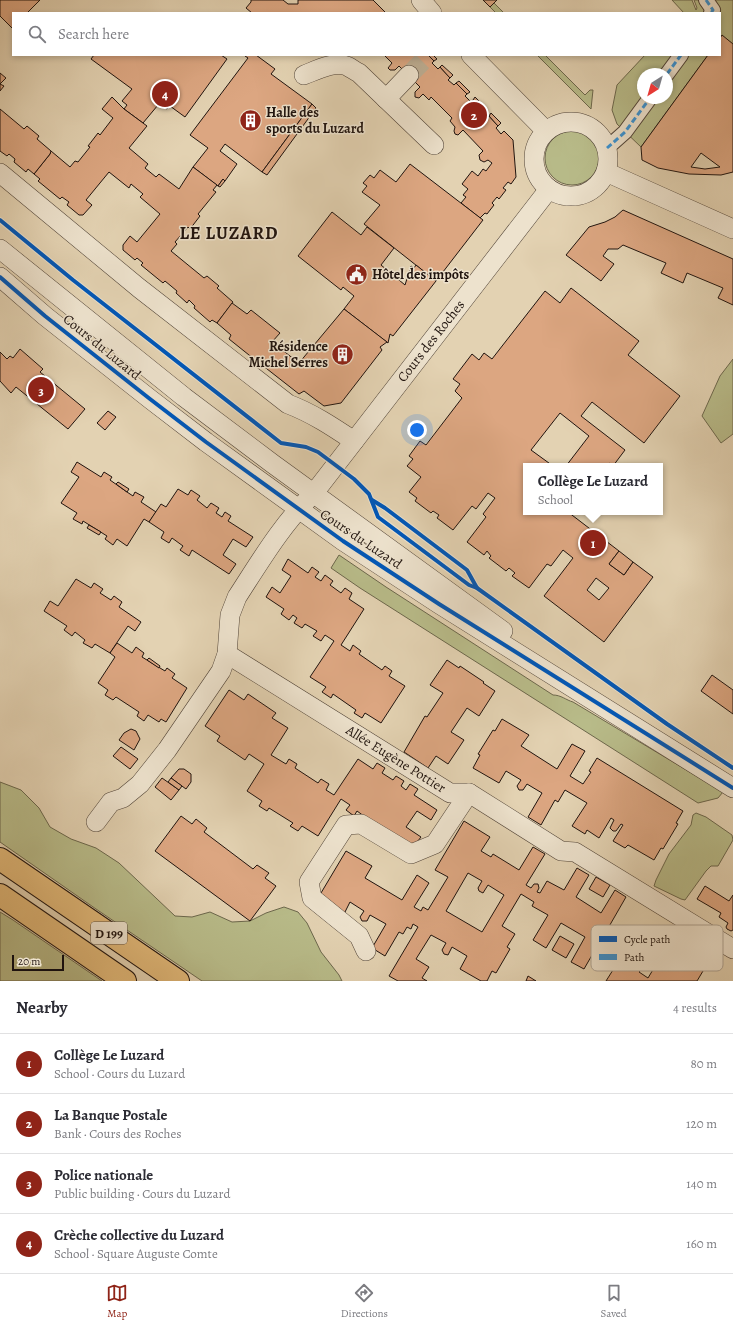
<!DOCTYPE html>
<html lang="en">
<head>
<meta charset="utf-8">
<style>
  :root { --surface:#fff; --page:#f2f2f3; --text:#2b2b33; --muted:#7c7c81; --line:#e1e1e2; --accent:#8f2418 }
  body { margin:0; font-family:Alegreya,serif; background:var(--page); color:var(--text) }
  .compass { position:absolute; left:637px; top:68px; width:36px; height:36px; border-radius:50%; background:var(--surface); box-shadow:0 2px 6px #0003; rotate:217deg }
  .scale { position:absolute; left:12px; bottom:10px; width:52px; box-sizing:border-box; padding-left:4px; border:2px solid #1f130e; border-top:0; font-size:11px; line-height:14px; white-space:nowrap; color:#1f130e; -webkit-text-stroke:3px #ede2cd; paint-order:stroke }
  .you { position:absolute; left:417px; top:430px; width:14px; height:14px; margin:-10px; border:3px solid #fff; border-radius:50%; background:#1a73e8; box-shadow:0 0 0 6px #1a73e833 }
  .badge { display:grid; place-items:center; width:26px; height:26px; border-radius:50%; background:var(--accent); color:#fff; font-size:13px; font-weight:700 }
  .pin { position:absolute; translate:-50% -50%; border:2px solid #fff; box-shadow:0 1px 4px #0006 }
  .popup { position:absolute; left:523px; top:463px; width:140px; height:52px; box-sizing:border-box; display:grid; place-content:center; border-radius:0px; background:var(--surface); filter:drop-shadow(0 1px 3px #0005); font-size:13px; white-space:nowrap; color:var(--muted) }
  .popup b { font-size:15px; color:var(--text) }
  .popup::after { content:''; position:absolute; left:50%; top:100%; margin-left:-8px; border:8px solid transparent; border-top-color:var(--surface) }
  .list { margin:0; padding:0; list-style:none }
  h2 { display:flex; justify-content:space-between; align-items:center; height:52px; margin:0; padding:0 16px; font-size:17px }
  h2 small { font-size:13px; font-weight:400; color:var(--muted) }
  .list li { display:grid; grid-template-columns:26px 1fr auto; gap:12px; align-items:center; box-sizing:border-box; height:60px; padding:0 16px; border-top:1px solid var(--line) }
  .list b { display:block; font-size:15px; white-space:nowrap }
  .list p { margin:0; font-size:13px; white-space:nowrap; color:var(--muted) }
  .list em { font-size:13px; font-style:normal; color:var(--muted) }
  .icon { flex:none; width:22px; height:22px; fill:none; stroke:currentColor; stroke-width:2; stroke-linecap:round; stroke-linejoin:round }
  .map { position:relative; flex:none; width:733px; height:981px; overflow:hidden }
  .search { position:absolute; background:var(--surface); box-shadow:0 2px 6px #0003; left:12px; right:12px; top:12px; height:44px; display:flex; align-items:center; gap:10px; box-sizing:border-box; padding:0 14px; border-radius:0px; color:var(--muted); font-size:15px }
  .sheet { height:292px; background:var(--surface) }
  nav { display:flex; justify-content:space-around; align-items:center; box-sizing:border-box; height:56px; border-top:1px solid var(--line); background:var(--surface); font-size:11px; color:var(--muted) }
  nav a { display:grid; justify-items:center; gap:2px }
  nav .on { color:var(--accent) }
  .map>svg:first-child { display:block }
</style>
</head>
<body>
<div class="map">
<svg width="733" height="981" viewBox="0 0 733 981">
  <rect width="100%" height="100%" fill="#e3d2b2"/>
  <filter id="stains"><feTurbulence type="fractalNoise" baseFrequency=".005" numOctaves="4"/><feColorMatrix values="0 0 0 0 .2 0 0 0 0 .09 0 0 0 0 .02 0 0 0 .5 -.17"/></filter>
  <radialGradient id="worn" r=".72"><stop offset=".6" stop-color="#630" stop-opacity="0"/><stop offset="1" stop-color="#630" stop-opacity=".3"/></radialGradient>
  <g fill="#b8bb89" stroke="#6c674c" fill-rule="evenodd">
    <polygon points="672,0 692,0 696,10 697,8 694,0 733,0 733,44 722,36 720,38 720,13 684,13"/>
    <polygon points="494,3 504,13 496,13 490,7"/>
    <polygon points="537,55 545,55 585,95 590,90 593,90 591,109"/>
    <path d="M645,55H708L641,147L617,124L612,110L617,85ZM643,74H667V98H643Z"/>
    <circle cx="572" cy="158" r="27"/>
    <polygon points="733,359 733,434 721,443 702,416 720,376"/>
    <path d="M339,555L386,587L553,695C561,695 566,700 573,702L723,792L718,798L698,803L360,588L331,568Z"/>
    <polygon points="0,782 21,790 39,808 50,827 71,839 96,848 119,863 175,916 192,917 210,912 232,922 250,921 266,913 284,907 298,912 307,923 321,952 339,975 342,981 202,981 96,909 0,842"/>
    <polygon points="696,813 706,817 732,835 733,840 718,866 711,866 706,871 685,900 681,899 654,886 656,880 669,854 691,825 693,815"/>
    <polygon points="0,912 13,920 102,981 0,981"/>
  </g>
  <g fill="#dca681" stroke="#1f130e" fill-rule="evenodd">
    <polygon points="0,0 40,0 27,13 13,13 13,27 12,28 0,16"/>
    <polygon points="251,0 283,0 288,4 298,4 298,0 373,0 386,13 252,13 246,8 251,2"/>
    <polygon points="483,0 497,0 490,7"/>
    <path d="M722,35L733,44V172L721,175L689,174L658,168L642,160L641,147L708,55H720V38ZM701,153L720,167L705,169L691,167Z"/>
    <polygon points="94,55 221,55 227,59 185,117 170,106 171,104 163,99 143,123 124,109 127,105 122,101 132,89 91,59"/>
    <polygon points="246,55 256,55 275,69 271,74 312,104 262,172 225,144 220,151 237,164 225,181 223,179 218,186 193,167 208,148 190,135 248,58 245,56"/>
    <polygon points="387,55 428,55 434,61 432,63 438,69 440,67 450,78 448,80 454,85 456,83 467,94 465,96 471,102 473,100 483,110 480,112 486,118 489,116 498,126 496,128 501,134 504,131 513,140 516,177 511,184 508,182 503,188 506,190 499,199 497,197 492,203 494,205 487,214 485,213 480,218 461,203 466,197 463,195 468,189 462,184 472,171 478,176 483,169 486,171 492,163 488,160 484,162 480,160 479,155 483,151 463,130 458,135 455,134 454,131 455,127 450,121 452,118 431,97 429,100 423,94 419,98 415,97 415,92 420,87 399,66 395,70 390,70 388,68 392,63 385,56"/>
    <polygon points="428,55 433,55 437,59 434,61"/>
    <polygon points="442,65 453,75 450,78 440,67"/>
    <polygon points="0,73 6,78 0,84 4,86 0,91"/>
    <polygon points="459,81 470,92 467,94 456,83"/>
    <polygon points="112,97 124,109 147,126 129,148 148,164 145,168 156,177 159,174 179,189 193,167 217,185 213,190 216,192 198,214 200,216 190,229 188,227 175,242 177,244 171,251 204,278 207,276 219,286 217,288 233,302 217,323 212,320 210,322 194,308 195,306 189,300 187,303 176,293 177,291 165,281 163,283 141,265 143,263 137,258 135,260 123,250 123,245 130,236 137,242 160,214 140,197 143,194 131,184 129,188 109,172 86,200 92,205 83,215 79,215 67,205 69,202 62,197 60,199 38,181 40,179 34,174 50,154 51,151 70,167 75,161 78,162 90,147 88,146 98,133 100,135 113,118 102,109"/>
    <polygon points="475,97 485,107 483,110 473,100"/>
    <polygon points="163,99 171,104 167,109 159,104"/>
    <polygon points="312,104 316,108 267,175 262,172"/>
    <polygon points="0,109 24,129 27,126 39,136 37,139 51,151 50,154 34,174 28,169 26,172 14,162 15,159 9,154 7,156 0,151"/>
    <polygon points="491,113 501,123 498,126 489,116"/>
    <polygon points="410,164 483,220 436,281 364,224 380,205 362,192 367,186 363,183 370,175 374,178 380,170 396,182"/>
    <polygon points="223,179 225,181 220,187 218,186"/>
    <polygon points="623,210 733,259 733,305 718,298 723,288 687,273 683,283 661,273 666,263 623,245 618,249 608,249 603,256 614,264 601,281 566,255 589,227 605,222 615,217"/>
    <polygon points="332,212 361,235 367,227 394,248 381,265 405,285 411,266 414,268 416,265 436,281 393,336 390,334 388,343 344,309 354,296 343,287 341,290 298,256"/>
    <path d="M571,288L639,341L628,355L680,396L644,443L592,402L581,416L625,450L613,466L609,463L607,466H566L589,436L560,413L531,450L553,466H526V512H568L619,551L609,564L624,575L633,562L653,577L604,642L544,596L573,558L563,550L551,566L547,564L529,588L512,576L515,573L509,568L506,571L489,558L491,556L487,551L484,555L467,542L486,517L483,514L495,498L488,493L476,509L472,506L453,530L437,518L439,515L433,511L431,513L415,501L417,498L409,492L421,477L407,466L413,459L409,456L420,441L426,445L462,398L455,391L460,384L453,379L472,354L479,360L484,353L492,359L545,291L560,303ZM596,578L609,588L599,600L587,590Z"/>
    <polygon points="232,303 247,314 251,310 280,333 272,342 299,363 344,309 387,342 380,347 382,350 341,403 324,406 304,391 299,394 262,365 262,361 254,359 229,339 231,335 217,323"/>
    <polygon points="20,349 43,369 40,372 85,409 68,429 16,387 11,393 0,381 0,352 7,359 10,356 13,358"/>
    <polygon points="108,411 116,417 105,430 97,423"/>
    <polygon points="77,462 101,477 104,472 112,477 110,480 127,492 133,496 135,492 144,497 141,502 156,512 149,522 144,519 127,546 117,539 113,545 105,539 107,536 83,521 82,524 73,519 77,513 61,503 79,477 71,472"/>
    <polygon points="118,482 129,489 127,492 116,484"/>
    <polygon points="178,489 188,495 191,490 200,496 197,500 207,508 211,503 219,508 216,513 222,517 225,512 231,516 228,521 253,537 246,547 233,539 223,555 236,564 229,574 192,550 189,556 180,550 183,546 172,538 169,543 161,538 164,532 149,522 161,504 166,507"/>
    <polygon points="89,525 101,532 99,535 87,528"/>
    <polygon points="619,551 633,562 624,575 609,564"/>
    <polygon points="288,559 308,573 312,567 319,572 315,577 321,581 325,575 333,581 330,585 341,593 345,588 352,593 349,599 364,609 341,645 350,651 353,645 361,651 359,654 382,670 385,666 392,671 389,676 405,686 381,723 365,713 362,718 354,713 356,710 333,694 331,698 322,692 326,687 310,677 334,641 325,635 321,641 313,636 317,631 305,624 302,628 294,623 297,618 293,615 289,620 281,614 284,609 266,597 272,587 280,593 291,576 282,570"/>
    <polygon points="76,579 91,588 94,583 103,589 100,593 111,600 114,596 122,602 119,607 141,622 135,631 128,626 110,653 95,644 92,648 83,643 85,640 75,632 72,636 64,630 67,626 44,611 50,601 58,606"/>
    <polygon points="117,643 132,653 136,647 144,653 142,657 165,671 167,668 175,674 172,678 187,688 166,722 161,719 159,722 148,715 144,721 137,716 139,712 116,697 113,700 105,695 108,690 98,683 115,657 110,653"/>
    <polygon points="149,658 160,666 159,668 147,660"/>
    <polygon points="447,660 459,668 460,666 484,682 483,683 495,691 479,716 467,708 451,732 464,740 448,764 436,756 428,768 404,752 425,716 427,717 443,693 430,685"/>
    <polygon points="712,675 733,690 733,714 701,691"/>
    <polygon points="229,690 244,700 248,694 276,713 272,718 288,728 271,755 286,764 289,759 297,764 295,768 318,783 321,779 329,784 326,790 334,795 358,759 373,769 377,763 385,768 382,773 393,780 396,776 404,781 401,786 406,790 410,784 418,789 414,795 437,810 431,820 417,811 406,827 421,837 414,846 377,823 373,828 368,819 357,811 354,816 346,810 350,805 341,799 318,836 302,826 298,831 290,826 293,823 269,808 267,811 259,806 262,801 247,791 264,764 249,754 245,760 217,741 220,736 205,726"/>
    <polygon points="502,719 529,735 521,746 557,769 572,744 585,751 570,776 583,784 591,772 589,771 597,758 683,811 676,823 678,824 663,849 661,848 654,860 628,845 625,848 613,841 623,825 621,824 616,831 613,831 610,828 614,820 611,818 599,838 587,830 585,834 572,826 587,803 565,790 558,802 555,800 541,825 528,817 542,793 527,784 523,790 519,790 517,786 521,780 506,771 499,783 473,768 480,755 478,754 493,730 495,731"/>
    <polygon points="131,729 136,731 140,739 134,750 119,740 124,733"/>
    <polygon points="121,747 138,759 130,769 113,756"/>
    <polygon points="179,769 184,769 191,774 191,782 186,789 171,778"/>
    <polygon points="162,778 179,790 171,800 155,787"/>
    <polygon points="171,778 182,786 179,790 168,782"/>
    <polygon points="181,816 192,824 196,819 207,828 204,832 253,869 257,865 269,873 265,878 276,886 250,921 155,851"/>
    <path d="M464,821L490,837L481,851L491,857L493,854L519,870L533,847L545,854L526,885L531,888L534,884H538L539,888L537,892L540,893L547,881L564,890L577,868L589,875L576,897L601,913L615,890L626,897L607,930L612,933L613,936L610,939L603,936L584,969L571,962L585,937L561,923L546,948L533,940L548,915L532,906L534,902L521,894L502,926L515,934L507,947L510,949L496,973L492,971L487,981H481L460,969L467,956L452,947L448,955L444,954L442,950L446,943L431,935L416,959L429,967L422,978L427,981H398L389,976L418,927L413,924L411,929L407,927L403,934L399,932L385,956L372,948L386,924L370,915L367,921H362L360,917L364,911L350,902L344,914L318,898L346,851L372,866L365,878L402,900L417,875L429,883L414,907L421,911L423,907L428,910L448,877L435,870ZM468,873L482,881L478,888L479,891L483,893L488,885L504,895L482,932L446,911Z"/>
    <polygon points="596,877 610,885 603,897 589,889"/>
    <polygon points="705,886 729,901 733,895 733,930 731,931 727,929 726,927 728,923 719,917 721,913 697,899"/>
    <polygon points="560,936 574,944 566,958 552,950"/>
    <polygon points="672,938 709,961 697,981 606,981 618,962 632,970 633,967 640,971 639,972 648,978"/>
    <polygon points="528,976 536,981 526,981"/>
  </g>
  <g fill="none" stroke-linecap="round" stroke-linejoin="round">
    <polyline stroke="#bcac91" stroke-width="19" stroke-dasharray="19 10" stroke-linecap="butt" points="409,75 429,55"/>
    <defs>
      <g id="pedestrian">
        <polyline points="706,0 713,10 711,13"/>
        <polyline points="667,74 681,55"/>
        <polyline points="607,148 625,132 650,98"/>
      </g>
      <g id="minor">
        <polyline points="421,0 432,13"/>
        <polyline points="471,55 546,131"/>
        <path d="M304,75C317,70 334,61 347,66C351,68 355,71 359,73L434,145"/>
        <polyline points="386,99 409,75"/>
        <circle cx="571" cy="159" r="37"/>
        <polyline points="606,172 733,229"/>
        <path d="M0,173L139,288L288,404C312,413 333,427 354,441"/>
        <polyline points="0,249 184,397 273,464 503,631"/>
        <polyline points="0,277 45,316 150,399 206,442 343,541 439,604 733,788"/>
        <polyline points="227,654 450,793 469,793 561,851 575,852 733,949"/>
        <path d="M96,822L111,802L123,798L140,784L167,750L221,671L227,654L230,615L237,597C261,560 282,524 314,493L549,189"/>
        <polyline points="366,951 359,936 312,898 309,882 346,825 361,824 411,854 435,844 469,793"/>
      </g>
      <g id="trunk">
        <polyline points="0,859 178,981"/>
        <polyline points="0,895 125,981"/>
      </g>
    </defs>
    <use href="#pedestrian" stroke="#504337" stroke-width="16"/>
    <use href="#minor" stroke="#504337" stroke-width="20"/>
    <use href="#trunk" stroke="#1f130e" stroke-width="24"/>
    <use href="#pedestrian" stroke="#ede2cd" stroke-width="14"/>
    <use href="#minor" stroke="#ede2cd" stroke-width="19"/>
    <use href="#trunk" stroke="#e2b979" stroke-width="22"/>
    <g stroke="#3a92d2" stroke-width="3" stroke-dasharray="6 3" stroke-linecap="butt">
      <polyline points="706,0 713,10 711,13"/>
      <polyline points="667,74 681,55"/>
      <polyline points="607,148 625,132 650,98"/>
    </g>
    <defs>
      <g id="cycleway">
        <polyline points="0,220 73,280 281,443 306,447 318,452 354,479 369,494 378,517 469,585 477,588 667,724 733,768"/>
        <polyline points="0,277 45,316 150,399 206,442 343,541 439,604 733,788"/>
        <polyline points="372,500 385,508 467,570 477,588"/>
      </g>
    </defs>
    <use href="#cycleway" stroke="#ede2cd" stroke-width="6"/>
    <use href="#cycleway" stroke="#0057b8" stroke-width="4"/>
  </g>
  <defs>
    <symbol id="building-disc" viewBox="-11 -11 22 22"><circle r="9.5" fill="#8f2418" stroke="#ede2cd"/><path d="M-4-6H4V6H1V3H-1V6H-4ZM-2.5-4.3h1.7v1.8h-1.7ZM.8-4.3h1.7v1.8H.8ZM-2.5-1h1.7V.8h-1.7ZM.8-1h1.7V.8H.8Z" fill="#fff"/></symbol>
    <symbol id="civic-disc" viewBox="-11 -11 22 22"><circle r="9.5" fill="#8f2418" stroke="#ede2cd"/><path d="M-.6-6.5H3V-4.5H.6V-3L4-1V1h2V6H-6V1h2V-1L-.6-3ZM-1.2 2.5V6h2.4V2.5Z" fill="#fff"/></symbol>
  </defs>
  <g fill-rule="evenodd">
    <use href="#building-disc" x="238" y="108" width="25" height="25"/>
    <use href="#civic-disc" x="344" y="262" width="25" height="25"/>
    <use href="#building-disc" x="330" y="342" width="25" height="25"/>
  </g>
  <g text-anchor="middle" dominant-baseline="central" stroke-width="3" stroke-linejoin="round" paint-order="stroke">
    <rect fill="#ede2cd" stroke="#5d5147" stroke-width="1" x="91" y="922" width="36" height="22" rx="3"/>
    <g font-size="13" font-weight="bold" fill="#1f130e">
      <text x="109" y="933">D 199</text>
    </g>
    <g font-size="14" font-weight="bold" fill="#1f130e" stroke="#ede2cd" text-anchor="start">
      <text x="266" y="112">Halle des<tspan x="266" dy="16">sports du Luzard</tspan></text>
      <text x="372" y="274">Hôtel des impôts</text>
      <text x="328" y="346" text-anchor="end">Résidence<tspan x="328" dy="16">Michel Serres</tspan></text>
    </g>
    <g font-size="14" fill="#1f130e" stroke="#ede2cd">
      <text transform="translate(431 341) rotate(-52)">Cours des Roches</text>
      <text transform="translate(102 347) rotate(39)">Cours du Luzard</text>
      <text transform="translate(361 539) rotate(34)">Cours du Luzard</text>
      <text transform="translate(396 759) rotate(32)">Allée Eugène Pottier</text>
    </g>
    <g font-size="18" font-weight="bold" letter-spacing="1" fill="#1f130e" stroke="#ede2cd">
      <text x="229" y="233">LE LUZARD</text>
    </g>
  </g>
  <rect x="591" y="925" width="132" height="46" rx="6" fill="#ede2cd" stroke="#afa494" stroke-width="1"/>
  <rect x="599" y="936" width="18" height="6" fill="#0057b8"/>
  <rect x="599" y="954" width="18" height="6" fill="#3a92d2"/>
  <g font-size="11" fill="#1f130e">
    <text x="624" y="943">Cycle path</text>
    <text x="624" y="961">Path</text>
  </g>
  <rect width="100%" height="100%" filter="url(#stains)"/>
  <rect width="100%" height="100%" fill="url(#worn)"/>
</svg>
<svg class="compass" viewBox="-18 -18 36 36"><path d="M0-13l5 13h-10z" fill="#e53935"/><path d="M0 13l5-13h-10z" fill="#7c7c81"/></svg>
<div class="scale">20 m</div>
<div class="you"></div>
<div class="pin badge" style="left:593px;top:543px">1</div>
<div class="popup"><b>Collège Le Luzard</b>School</div>
<div class="pin badge" style="left:474px;top:115px">2</div>
<div class="pin badge" style="left:41px;top:390px">3</div>
<div class="pin badge" style="left:165px;top:94px">4</div>
<div class="search"><svg class="icon" aria-label="search" viewBox="0 0 24 24"><circle cx="10" cy="10" r="6"/><path d="M15 15l6 6"/></svg>Search here</div>
</div>
<section class="sheet">
<h2>Nearby<small>4 results</small></h2>
<ul class="list">
<li><span class="badge">1</span><div><b>Collège Le Luzard</b><p>School · Cours du Luzard</p></div><em>80 m</em></li>
<li><span class="badge">2</span><div><b>La Banque Postale</b><p>Bank · Cours des Roches</p></div><em>120 m</em></li>
<li><span class="badge">3</span><div><b>Police nationale</b><p>Public building · Cours du Luzard</p></div><em>140 m</em></li>
<li><span class="badge">4</span><div><b>Crèche collective du Luzard</b><p>School · Square Auguste Comte</p></div><em>160 m</em></li>
</ul>
</section>
<nav>
<a class="on"><svg class="icon" aria-label="map" viewBox="0 0 24 24"><path d="M3 6l6-2 6 2 6-2v14l-6 2-6-2-6 2zM9 4v14M15 6v14"/></svg>Map</a>
<a><svg class="icon" aria-label="directions" viewBox="0 0 24 24"><path d="M12 3l9 9-9 9-9-9zM9 14v-3h6M13 9l2 2-2 2"/></svg>Directions</a>
<a><svg class="icon" aria-label="saved" viewBox="0 0 24 24"><path d="M7 4h10v16l-5-4-5 4z"/></svg>Saved</a>
</nav>
</body>
</html>
